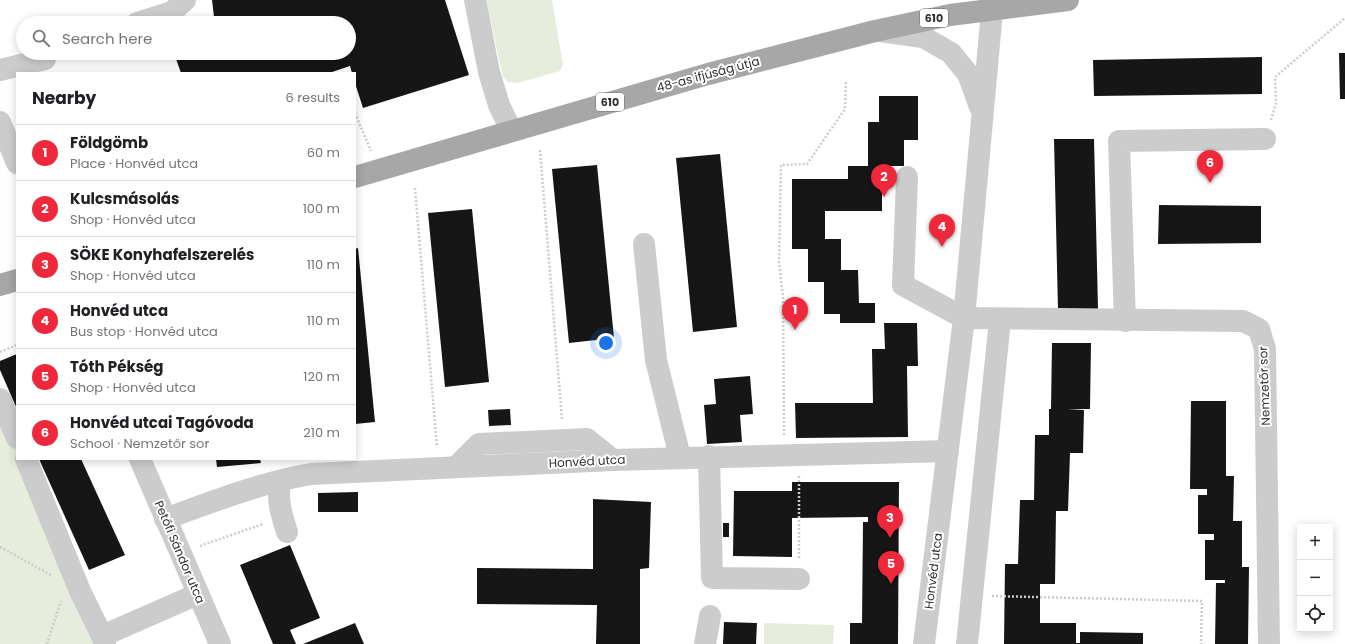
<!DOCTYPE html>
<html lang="en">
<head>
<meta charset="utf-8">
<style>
  :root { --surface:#fff; --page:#f6f6f6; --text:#202124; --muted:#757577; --line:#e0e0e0; --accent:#ef283b }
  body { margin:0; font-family:Poppins,sans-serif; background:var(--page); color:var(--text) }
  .controls { position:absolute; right:12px; bottom:12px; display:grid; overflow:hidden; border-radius:0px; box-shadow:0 2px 10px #0003 }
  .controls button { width:36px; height:36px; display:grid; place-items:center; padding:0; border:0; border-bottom:1px solid var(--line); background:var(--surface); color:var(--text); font:20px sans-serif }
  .you { position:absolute; left:606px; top:343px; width:14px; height:14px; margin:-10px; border:3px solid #fff; border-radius:50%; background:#1a73e8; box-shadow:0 0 0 6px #1a73e833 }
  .badge { display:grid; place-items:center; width:26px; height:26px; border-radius:50%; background:var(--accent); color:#fff; font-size:13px; font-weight:700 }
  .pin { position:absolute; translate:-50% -33px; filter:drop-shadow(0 1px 2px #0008) }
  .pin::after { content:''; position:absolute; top:21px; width:14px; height:12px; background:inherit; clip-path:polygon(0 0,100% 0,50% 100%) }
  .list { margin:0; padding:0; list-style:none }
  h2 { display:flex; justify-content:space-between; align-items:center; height:52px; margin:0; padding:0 16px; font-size:17px }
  h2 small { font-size:13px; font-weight:400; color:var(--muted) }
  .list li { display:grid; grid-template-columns:26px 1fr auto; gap:12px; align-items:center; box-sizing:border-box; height:56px; padding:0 16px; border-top:1px solid var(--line) }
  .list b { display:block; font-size:15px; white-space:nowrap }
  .list p { margin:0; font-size:13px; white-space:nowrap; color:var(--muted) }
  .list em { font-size:13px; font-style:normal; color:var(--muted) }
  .icon { flex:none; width:22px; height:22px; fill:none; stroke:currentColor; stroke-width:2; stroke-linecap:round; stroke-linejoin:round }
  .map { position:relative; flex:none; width:1345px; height:644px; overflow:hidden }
  .search { position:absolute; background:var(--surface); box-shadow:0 2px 10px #0003; left:16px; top:16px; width:340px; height:44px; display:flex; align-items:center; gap:10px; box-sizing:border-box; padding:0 14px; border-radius:22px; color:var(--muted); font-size:15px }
  .panel { position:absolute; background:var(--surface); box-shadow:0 2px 10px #0003; left:16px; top:72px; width:340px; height:388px; border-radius:0px }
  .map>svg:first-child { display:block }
</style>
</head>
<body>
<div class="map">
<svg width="1345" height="644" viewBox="0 0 1345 644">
  <rect width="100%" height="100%" fill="#fff"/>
  <g fill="#e6eddc">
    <polygon points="486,0 552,0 563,65 560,71 517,83 508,82 503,77"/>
    <polygon points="0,398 17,438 17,459 105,644 0,644"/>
    <polygon points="764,623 834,625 833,644 764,644"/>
  </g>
  <g fill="#161616">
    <polygon points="212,0 445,0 469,75 363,108 355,83 355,73 352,73 350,66 329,73 181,73 174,53 349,53 349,23 198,23 214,17"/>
    <polygon points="1339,53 1345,53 1345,99 1340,99"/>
    <polygon points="1262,57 1262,94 1094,96 1093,60"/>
    <polygon points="879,96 918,96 918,140 904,140 904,166 882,166 882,211 825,211 825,239 841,239 841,270 858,270 859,303 875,303 875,323 840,323 840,314 824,314 824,282 808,282 808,249 792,249 792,179 848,179 848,166 868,166 868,122 879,122"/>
    <polygon points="1054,139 1094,139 1098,309 1058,310"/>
    <polygon points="720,154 737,327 693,332 676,158"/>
    <polygon points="597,165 614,338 569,343 552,169"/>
    <polygon points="1159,205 1261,206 1261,243 1158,244"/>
    <polygon points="472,209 489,382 445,387 428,213"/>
    <polygon points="358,248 375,422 355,424 355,249"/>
    <polygon points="884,323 917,323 918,366 907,366 908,437 796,438 795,403 873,403 872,349 885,349"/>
    <polygon points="1052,343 1091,343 1090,409 1067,409 1084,410 1083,453 1070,453 1068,511 1056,511 1055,584 1040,584 1040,623 1076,623 1076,643 1080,643 1080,632 1143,633 1143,644 1004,644 1005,564 1018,564 1020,500 1034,500 1035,435 1049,435 1049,409 1051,409"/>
    <polygon points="17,354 17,409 0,370 0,361"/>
    <polygon points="750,376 753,414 740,415 742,442 707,444 704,405 716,404 714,379"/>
    <polygon points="1191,401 1226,401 1226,476 1234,476 1233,521 1242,521 1242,567 1249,567 1248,644 1215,644 1216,583 1225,583 1225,580 1205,580 1205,540 1214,540 1214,534 1198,534 1198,495 1207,495 1207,489 1190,489"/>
    <polygon points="510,409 511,425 489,426 488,410"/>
    <polygon points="39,459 81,459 125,555 89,570"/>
    <polygon points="216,459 260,459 261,463 217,467"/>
    <polygon points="792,482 899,482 898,644 850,644 850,623 862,623 863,522 868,522 868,517 792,518 792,557 733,556 734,491 792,491"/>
    <polygon points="358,492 358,512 318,512 318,493"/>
    <polygon points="593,499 651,502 649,568 640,569 640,644 596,644 597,605 477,604 477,568 593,569"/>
    <rect x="723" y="523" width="6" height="14"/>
    <polygon points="290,545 320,618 290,630 296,644 273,644 240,565"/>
    <polygon points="724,622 757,623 756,644 723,644"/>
    <polygon points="355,623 364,644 303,644"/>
  </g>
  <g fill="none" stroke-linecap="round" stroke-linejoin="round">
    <g stroke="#ccc" stroke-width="2.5" stroke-dasharray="2 2" stroke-linecap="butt">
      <polyline points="355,113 371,151"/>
      <polyline points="1271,120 1276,103 1275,77 1345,18"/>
      <polyline points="540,150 562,419"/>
      <polyline points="415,188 437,447"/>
      <polyline points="0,352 17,345"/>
      <polyline points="784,435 783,296 779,263 781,165 807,164 845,109 846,80"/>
      <polyline points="200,546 263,524"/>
      <polyline points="0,547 51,575"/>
      <polyline points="799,558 799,475"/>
      <polyline points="992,596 1202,601 1201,644"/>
      <polyline points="47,644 61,601"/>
    </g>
    <g stroke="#ccc" stroke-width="22">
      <polyline points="475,0 489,72 499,105 511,130"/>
      <polyline points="137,23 172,12 185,0"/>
      <polyline points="880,31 923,37 951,53 968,74 980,107"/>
      <polyline points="0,70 45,59"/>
      <polyline points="0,122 17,163"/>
      <polyline points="907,177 903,285 964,318 1243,321 1259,329 1265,349 1269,644"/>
      <polyline points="644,244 656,360 680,457"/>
      <polyline points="1125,321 1119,141 1265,139"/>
      <polyline points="0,399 17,438"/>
      <polyline points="709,456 712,578 799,579"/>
      <polyline points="26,459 80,591 102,636"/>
      <polyline points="140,459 220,644"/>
      <polyline points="456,467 479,444 587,439 613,460"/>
      <path d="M280,481C277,501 281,513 287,532"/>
      <path d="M165,519C211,502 263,482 311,474L613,460L948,451"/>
      <polyline points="105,644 102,636 198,594"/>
      <polyline points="705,644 710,616"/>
      <polyline points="924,644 964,318 993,0"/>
      <polyline points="967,644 1000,320"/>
    </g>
    <g stroke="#a7a7a7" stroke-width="22">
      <polyline points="355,177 708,74 875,31 950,15 1068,0"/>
      <polyline points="0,285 17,280"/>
    </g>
  </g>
  <g text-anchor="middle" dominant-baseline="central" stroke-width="4" stroke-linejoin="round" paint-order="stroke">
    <g fill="#fff" stroke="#6d6d6d" stroke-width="1">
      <rect x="920" y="9" width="28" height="18" rx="3"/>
      <rect x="596" y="93" width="28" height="18" rx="3"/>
    </g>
    <g font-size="11" font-weight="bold" fill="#2f2f2f">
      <text x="934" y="18">610</text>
      <text x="610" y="102">610</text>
    </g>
    <g font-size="12" fill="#2f2f2f" stroke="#fff">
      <text transform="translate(708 74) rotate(-15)">48-as ifjúság útja</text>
      <text transform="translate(1264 386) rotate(-92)">Nemzetőr sor</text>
      <text transform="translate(587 461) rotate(-3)">Honvéd utca</text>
      <text transform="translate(180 552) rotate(67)">Petőfi Sándor utca</text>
      <text transform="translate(933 571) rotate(-83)">Honvéd utca</text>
    </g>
  </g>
</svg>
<div class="controls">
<button>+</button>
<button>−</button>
<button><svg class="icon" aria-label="locate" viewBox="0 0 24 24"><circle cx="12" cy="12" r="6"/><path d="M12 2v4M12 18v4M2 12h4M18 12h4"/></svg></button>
</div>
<div class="you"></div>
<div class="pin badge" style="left:795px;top:330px">1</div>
<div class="pin badge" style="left:884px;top:197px">2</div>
<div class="pin badge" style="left:890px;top:538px">3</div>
<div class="pin badge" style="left:942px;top:247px">4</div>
<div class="pin badge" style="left:891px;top:584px">5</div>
<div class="pin badge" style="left:1210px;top:183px">6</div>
<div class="search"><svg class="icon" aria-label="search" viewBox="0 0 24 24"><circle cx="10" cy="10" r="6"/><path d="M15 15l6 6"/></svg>Search here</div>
<section class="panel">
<h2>Nearby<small>6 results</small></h2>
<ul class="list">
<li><span class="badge">1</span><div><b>Földgömb</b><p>Place · Honvéd utca</p></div><em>60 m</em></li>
<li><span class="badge">2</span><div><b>Kulcsmásolás</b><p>Shop · Honvéd utca</p></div><em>100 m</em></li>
<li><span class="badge">3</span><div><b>SÖKE Konyhafelszerelés</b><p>Shop · Honvéd utca</p></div><em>110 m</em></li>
<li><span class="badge">4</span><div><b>Honvéd utca</b><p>Bus stop · Honvéd utca</p></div><em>110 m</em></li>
<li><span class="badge">5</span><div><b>Tóth Pékség</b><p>Shop · Honvéd utca</p></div><em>120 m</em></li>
<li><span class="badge">6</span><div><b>Honvéd utcai Tagóvoda</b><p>School · Nemzetőr sor</p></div><em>210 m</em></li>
</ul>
</section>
</div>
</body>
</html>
